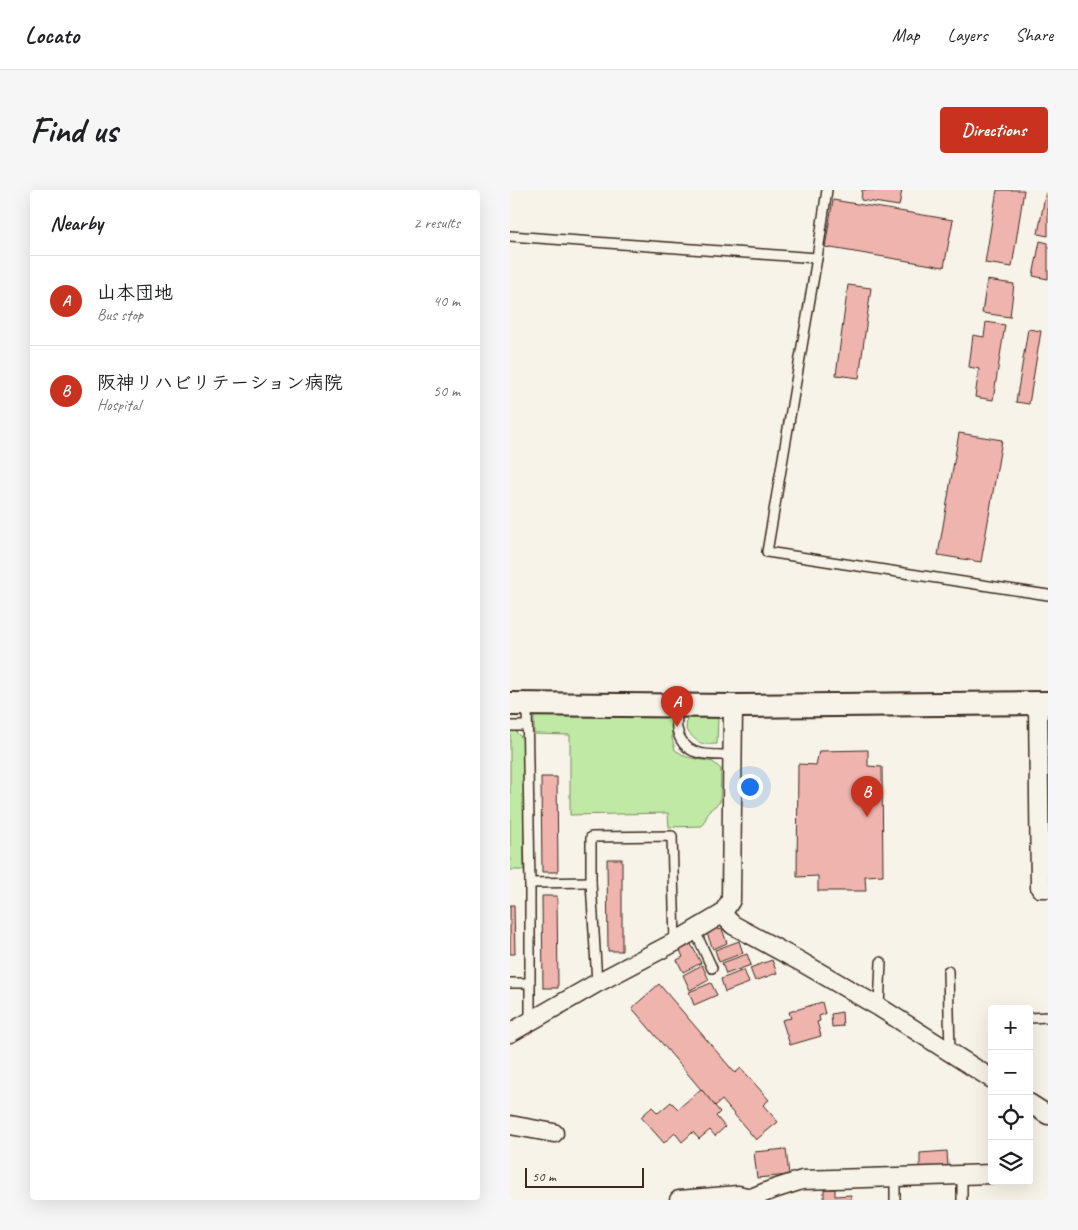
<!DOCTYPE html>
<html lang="en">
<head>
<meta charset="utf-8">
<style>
  :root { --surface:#fff; --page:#f6f6f6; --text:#202124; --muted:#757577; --line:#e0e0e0; --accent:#c8321e }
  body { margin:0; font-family:Caveat,"Klee One",sans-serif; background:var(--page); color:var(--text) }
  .controls { position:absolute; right:15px; bottom:15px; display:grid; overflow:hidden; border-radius:5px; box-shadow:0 5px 20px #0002 }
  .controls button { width:45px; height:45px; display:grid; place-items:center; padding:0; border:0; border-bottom:1px solid var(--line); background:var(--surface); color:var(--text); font:25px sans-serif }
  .scale { position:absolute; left:15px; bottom:12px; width:119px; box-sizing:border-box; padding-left:5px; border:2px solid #3b2a1e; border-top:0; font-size:14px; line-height:18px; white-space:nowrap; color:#3b2a1e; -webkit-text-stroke:4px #f7f3e8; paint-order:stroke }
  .you { position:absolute; left:239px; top:596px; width:18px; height:18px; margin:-12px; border:4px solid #fff; border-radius:50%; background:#1a73e8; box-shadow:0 0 0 8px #1a73e833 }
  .badge { display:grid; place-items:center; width:32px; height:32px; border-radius:50%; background:var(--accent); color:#fff; font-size:16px; font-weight:700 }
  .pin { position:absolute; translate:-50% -41px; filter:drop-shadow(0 1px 2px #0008) }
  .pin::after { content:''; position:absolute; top:26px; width:18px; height:15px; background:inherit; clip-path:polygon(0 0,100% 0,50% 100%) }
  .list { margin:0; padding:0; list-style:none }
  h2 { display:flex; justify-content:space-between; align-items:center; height:65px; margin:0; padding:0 20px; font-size:21px }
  h2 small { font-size:16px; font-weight:400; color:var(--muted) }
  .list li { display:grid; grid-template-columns:32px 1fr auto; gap:15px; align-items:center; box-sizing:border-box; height:90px; padding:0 20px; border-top:1px solid var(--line) }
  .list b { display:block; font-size:19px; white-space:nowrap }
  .list p { margin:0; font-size:16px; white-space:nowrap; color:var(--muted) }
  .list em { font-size:16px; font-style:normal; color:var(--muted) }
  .icon { flex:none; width:28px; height:28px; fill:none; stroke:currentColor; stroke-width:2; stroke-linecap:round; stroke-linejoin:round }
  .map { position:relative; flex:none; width:538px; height:1010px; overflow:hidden; border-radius:5px }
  header { display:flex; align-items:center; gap:30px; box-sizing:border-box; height:70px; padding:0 25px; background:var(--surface); border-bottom:1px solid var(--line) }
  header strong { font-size:24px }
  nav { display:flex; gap:28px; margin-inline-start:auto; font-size:18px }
  .intro { display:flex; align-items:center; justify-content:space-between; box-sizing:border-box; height:120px; padding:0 30px }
  h1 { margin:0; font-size:35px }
  .button { padding:12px 22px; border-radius:5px; background:var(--accent); color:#fff; font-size:18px; font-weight:700 }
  main { display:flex; gap:30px; padding:0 30px }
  aside { flex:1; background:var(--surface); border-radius:5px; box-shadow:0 5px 20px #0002 }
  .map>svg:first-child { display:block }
</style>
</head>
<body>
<header>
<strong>Locato</strong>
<nav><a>Map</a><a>Layers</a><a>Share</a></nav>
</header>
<div class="intro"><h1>Find us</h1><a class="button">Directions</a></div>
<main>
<aside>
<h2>Nearby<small>2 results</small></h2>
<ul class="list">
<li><span class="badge">A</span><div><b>山本団地</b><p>Bus stop</p></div><em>40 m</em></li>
<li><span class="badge">B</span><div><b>阪神リハビリテーション病院</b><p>Hospital</p></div><em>50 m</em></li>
</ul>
</aside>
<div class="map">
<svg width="538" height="1010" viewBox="0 0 538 1010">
  <rect width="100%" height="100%" fill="#f7f3e8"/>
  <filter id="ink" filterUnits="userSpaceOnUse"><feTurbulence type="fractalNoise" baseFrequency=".02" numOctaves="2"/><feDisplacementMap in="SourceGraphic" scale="10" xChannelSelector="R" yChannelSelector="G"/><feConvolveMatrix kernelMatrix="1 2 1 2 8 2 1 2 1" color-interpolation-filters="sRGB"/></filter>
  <g filter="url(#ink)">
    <g fill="#bfe9a5" stroke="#7d8a62">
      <polygon points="24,521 161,523 162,548 165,560 177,567 203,572 211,579 210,612 200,620 192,636 159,637 158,623 60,625 60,545 24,544"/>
      <path d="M208,525L207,554C188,555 189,553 176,540L177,526Z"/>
      <polygon points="0,540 4,540 13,549 14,680 0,680"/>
    </g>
    <g fill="#efb4ae" stroke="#3b2a1e">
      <polygon points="352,0 392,0 389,16 351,10"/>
      <polygon points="487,0 514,0 502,77 475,73"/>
      <polygon points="536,0 538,0 538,46 528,44"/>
      <polygon points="323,10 443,30 434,77 315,57"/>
      <polygon points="530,51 538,53 538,89 523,86"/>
      <polygon points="477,90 504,94 500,127 472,123"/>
      <polygon points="338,95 361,98 349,188 326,185"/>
      <polygon points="476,132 495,135 483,210 465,207 469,179 459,177 463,145 474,147"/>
      <polygon points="518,139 531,141 519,214 506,212"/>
      <polygon points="449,243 492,250 471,372 428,365"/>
      <polygon points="358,560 358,576 372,577 373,685 355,686 356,701 308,701 308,686 287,687 288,574 306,575 309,561"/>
      <polygon points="31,587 47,587 48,682 32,682"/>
      <polygon points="97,669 112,669 112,761 98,761"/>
      <polygon points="32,706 47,706 48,798 33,798"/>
      <polygon points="0,715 4,715 5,764 0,764"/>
      <polygon points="208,737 209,740 212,739 217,753 203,759 196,741"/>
      <polygon points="229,751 233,763 209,772 205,760"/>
      <polygon points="181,754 191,773 173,782 167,770 173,767 170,760"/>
      <polygon points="237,764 241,775 216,784 212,773"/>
      <polygon points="262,770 267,783 245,791 240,778"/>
      <polygon points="192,775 199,790 180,800 173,785"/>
      <polygon points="234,780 239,793 215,802 211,789"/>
      <polygon points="201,793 207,805 184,815 179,802"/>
      <polygon points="149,794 225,883 231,878 259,910 253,915 268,932 246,950 212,910 205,916 122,818"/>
      <polygon points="312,812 315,824 309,826 310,831 307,832 311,846 280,855 272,830 281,828 279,822"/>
      <polygon points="332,822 333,836 322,837 321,824"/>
      <polygon points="191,899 210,922 206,926 215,937 205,946 200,940 189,949 183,942 172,952 165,943 154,953 131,927 142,917 148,923 161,912 168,919"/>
      <polygon points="276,959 279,985 247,988 244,962"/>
      <polygon points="437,961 438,977 410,978 410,963"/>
      <polygon points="314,999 325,999 325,1006 341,1005 341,1010 314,1010"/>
    </g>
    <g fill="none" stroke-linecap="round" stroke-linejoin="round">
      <defs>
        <g id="service">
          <polyline points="317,0 307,68 257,362 538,405"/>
          <polyline points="0,46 307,68"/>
          <polyline points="17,515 20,693 20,831"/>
          <path d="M167,515C167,523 166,532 167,539C173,568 200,565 222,565"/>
          <polyline points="0,536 17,536"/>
          <polyline points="20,693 81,692"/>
          <polyline points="185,741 202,778"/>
          <polyline points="438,781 440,862"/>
          <polyline points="0,793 20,793"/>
          <polyline points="87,793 81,692 81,647 162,646 165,752"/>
          <polyline points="369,817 371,772"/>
          <polyline points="519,828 538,827"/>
          <polyline points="452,985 452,1010"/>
          <polyline points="385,987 385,1010"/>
        </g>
        <g id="minor">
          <polyline points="528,513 530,698 538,698"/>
          <polyline points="212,724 223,735 293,773 369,817 482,889"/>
          <polyline points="0,843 87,793 165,752 212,724 221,710 223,516"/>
          <polyline points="519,913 538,925"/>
          <polyline points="0,935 44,943"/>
          <polyline points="169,1010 228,1005 241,1008 261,1000 292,990 482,984"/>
        </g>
        <polyline id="tertiary" points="0,514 223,516 538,513"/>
      </defs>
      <use href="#service" stroke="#3b2a1e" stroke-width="12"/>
      <use href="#minor" stroke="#3b2a1e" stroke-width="21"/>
      <use href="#tertiary" stroke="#3b2a1e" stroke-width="26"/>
      <use href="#service" stroke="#f7f3e8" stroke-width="9"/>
      <use href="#minor" stroke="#f7f3e8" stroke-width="18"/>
      <use href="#tertiary" stroke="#f7f3e8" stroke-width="22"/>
    </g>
  </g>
</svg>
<div class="controls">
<button>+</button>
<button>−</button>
<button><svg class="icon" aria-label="locate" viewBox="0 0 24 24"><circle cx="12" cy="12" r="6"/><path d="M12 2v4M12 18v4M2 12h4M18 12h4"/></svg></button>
<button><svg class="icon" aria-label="layers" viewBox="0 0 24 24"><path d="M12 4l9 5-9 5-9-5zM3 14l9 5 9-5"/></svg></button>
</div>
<div class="scale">50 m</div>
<div class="you"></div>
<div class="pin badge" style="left:167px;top:537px">A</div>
<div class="pin badge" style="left:357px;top:627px">B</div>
</div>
</main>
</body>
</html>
